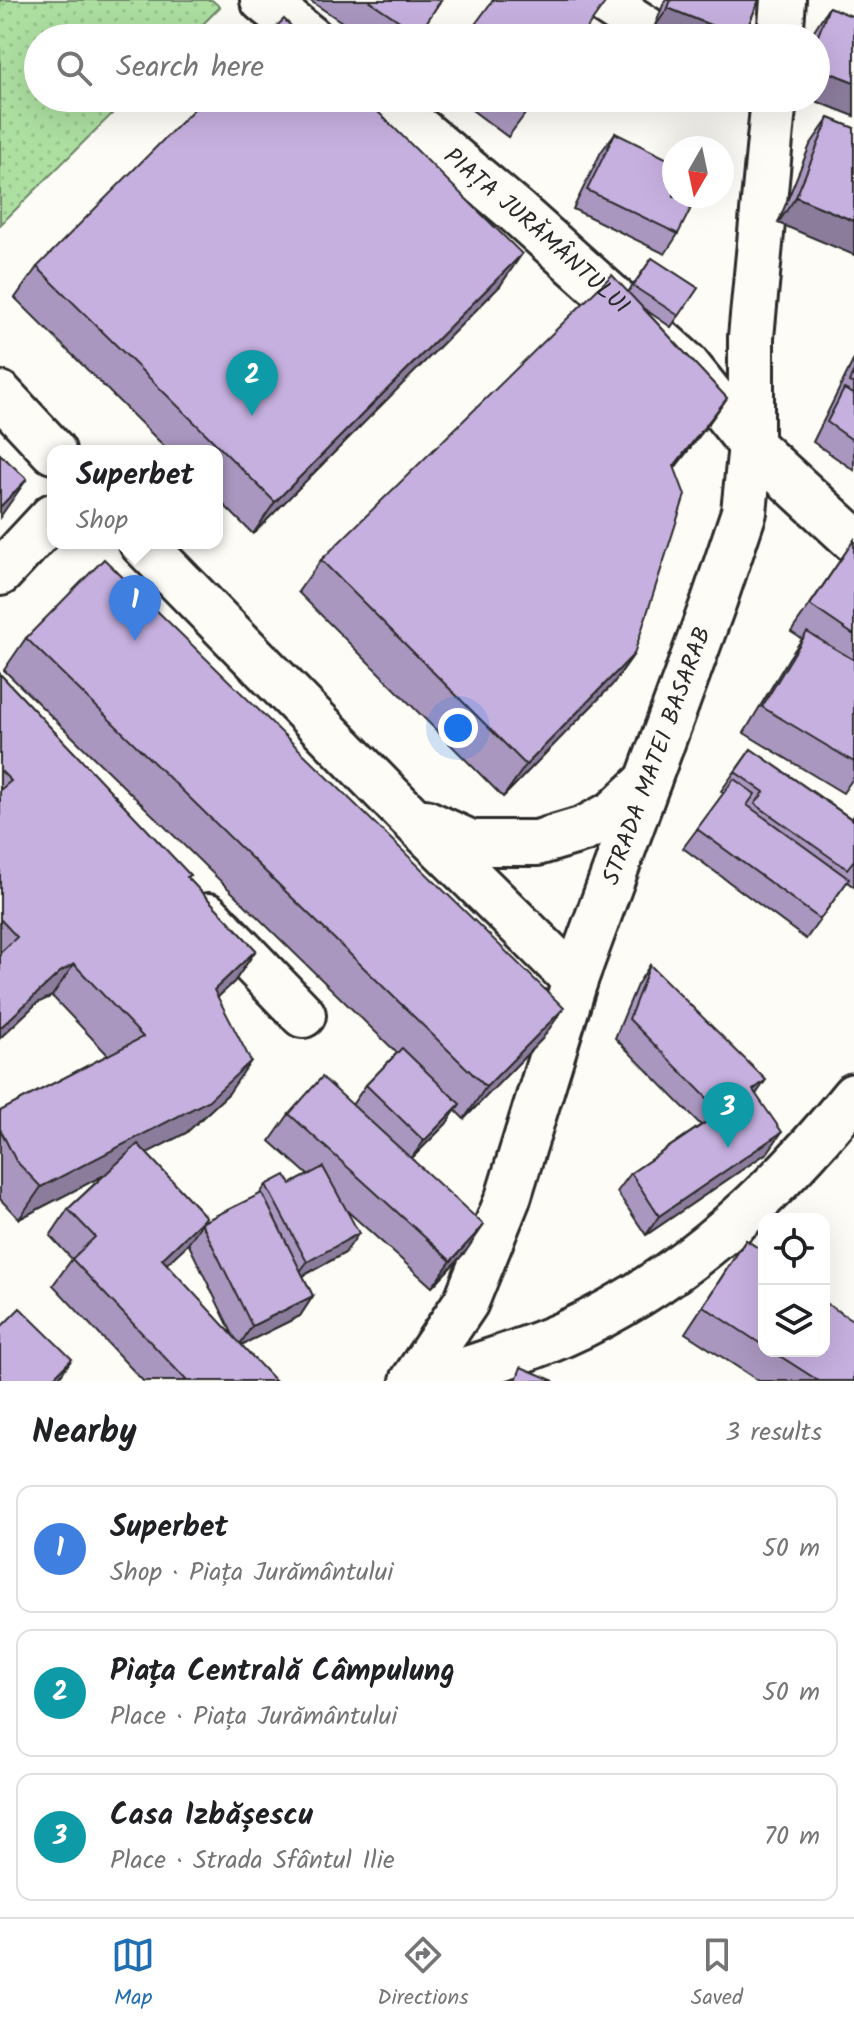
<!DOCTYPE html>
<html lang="en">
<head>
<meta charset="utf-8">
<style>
  :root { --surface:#fff; --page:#f2f2f2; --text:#202124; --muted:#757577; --line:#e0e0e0; --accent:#1f6fb2 }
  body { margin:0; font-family:Kalam,sans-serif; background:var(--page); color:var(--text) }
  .controls { position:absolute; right:24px; bottom:24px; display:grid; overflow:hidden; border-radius:16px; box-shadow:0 8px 32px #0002 }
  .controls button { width:72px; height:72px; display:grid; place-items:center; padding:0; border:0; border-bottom:2px solid var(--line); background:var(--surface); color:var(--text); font:40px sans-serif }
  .compass { position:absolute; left:662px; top:136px; width:72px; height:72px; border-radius:50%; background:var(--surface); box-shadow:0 8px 32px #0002; rotate:189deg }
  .you { position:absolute; left:458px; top:728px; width:28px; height:28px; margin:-20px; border:6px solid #fff; border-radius:50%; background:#1a73e8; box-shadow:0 0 0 12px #1a73e833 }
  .badge { display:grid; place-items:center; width:52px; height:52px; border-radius:50%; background:var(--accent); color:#fff; font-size:26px; font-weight:700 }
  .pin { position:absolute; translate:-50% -66px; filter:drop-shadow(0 2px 4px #0008) }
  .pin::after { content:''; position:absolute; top:42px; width:28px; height:24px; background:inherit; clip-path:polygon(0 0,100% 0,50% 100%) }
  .popup { position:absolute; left:47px; top:445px; width:176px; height:104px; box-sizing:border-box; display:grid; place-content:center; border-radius:16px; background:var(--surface); filter:drop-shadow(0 2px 6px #0005); font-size:26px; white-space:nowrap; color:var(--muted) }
  .popup b { font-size:30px; color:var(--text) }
  .popup::after { content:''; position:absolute; left:50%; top:100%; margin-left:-16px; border:16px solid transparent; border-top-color:var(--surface) }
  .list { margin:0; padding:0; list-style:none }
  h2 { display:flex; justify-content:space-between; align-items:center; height:104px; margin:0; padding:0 32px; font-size:34px }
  h2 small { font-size:26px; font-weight:400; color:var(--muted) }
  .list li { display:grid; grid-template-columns:52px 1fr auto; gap:24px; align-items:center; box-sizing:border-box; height:128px; margin:0 16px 16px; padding:0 16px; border:2px solid var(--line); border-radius:16px }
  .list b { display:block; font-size:30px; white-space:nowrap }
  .list p { margin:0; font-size:26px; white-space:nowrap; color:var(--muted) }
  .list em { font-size:26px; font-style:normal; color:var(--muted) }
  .icon { flex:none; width:44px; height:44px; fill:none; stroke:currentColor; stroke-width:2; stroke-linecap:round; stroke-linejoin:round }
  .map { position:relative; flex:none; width:854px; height:1381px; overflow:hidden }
  .search { position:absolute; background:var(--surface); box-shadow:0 8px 32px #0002; left:24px; right:24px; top:24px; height:88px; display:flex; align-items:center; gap:20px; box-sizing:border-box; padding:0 28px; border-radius:44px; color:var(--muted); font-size:30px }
  .sheet { height:536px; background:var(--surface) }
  nav { display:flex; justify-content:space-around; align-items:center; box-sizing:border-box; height:112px; border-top:2px solid var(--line); background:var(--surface); font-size:22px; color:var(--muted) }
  nav a { display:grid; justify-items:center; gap:4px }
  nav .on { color:var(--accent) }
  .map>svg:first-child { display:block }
</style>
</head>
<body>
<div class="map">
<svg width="854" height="1381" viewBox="0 0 854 1381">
  <defs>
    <pattern id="grass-dots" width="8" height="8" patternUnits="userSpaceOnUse" patternTransform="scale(2)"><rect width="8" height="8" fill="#addfa1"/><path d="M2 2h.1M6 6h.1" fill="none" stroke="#95c08b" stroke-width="1.8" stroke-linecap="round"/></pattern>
  </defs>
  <rect width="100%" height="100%" fill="#fdfcf7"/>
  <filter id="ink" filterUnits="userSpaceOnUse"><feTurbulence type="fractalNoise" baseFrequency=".0125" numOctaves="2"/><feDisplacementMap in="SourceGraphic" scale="16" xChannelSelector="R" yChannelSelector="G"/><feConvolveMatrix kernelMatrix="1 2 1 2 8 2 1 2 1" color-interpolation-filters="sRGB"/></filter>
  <g filter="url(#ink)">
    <polygon fill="url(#grass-dots)" stroke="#6c8566" stroke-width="2" points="0,0 212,0 220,7 189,38 38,38 38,98 128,98 0,225"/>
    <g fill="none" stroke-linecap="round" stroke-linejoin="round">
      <defs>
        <g id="street">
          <polyline points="263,0 310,38"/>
          <polyline points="602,0 660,38"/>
          <path id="s1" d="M382,98L518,213L685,363L751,445L854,540"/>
          <polyline points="0,394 53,451"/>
          <polyline points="142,543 408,815 575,980"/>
          <polyline points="0,573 53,516"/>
          <polyline points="425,822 471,843 537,843 584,829 614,813 648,781"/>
          <polyline points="208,916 303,1015"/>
          <path d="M432,1381C476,1365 522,1353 564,1334C679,1283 776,1193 854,1096"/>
        </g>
        <g id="secondary">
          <polyline points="780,38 783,0"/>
          <path id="s2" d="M413,1381L466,1302L508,1198L575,980L714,601L744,512L751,445V337L774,98"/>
        </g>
      </defs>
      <use href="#street" stroke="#2b2b2b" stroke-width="50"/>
      <use href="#secondary" stroke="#2b2b2b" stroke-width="50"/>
      <use href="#street" stroke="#fdfcf7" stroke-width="44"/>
      <use href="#secondary" stroke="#fdfcf7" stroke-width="44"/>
    </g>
    <g fill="#aa97c0" stroke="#2b2b2b" stroke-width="2" fill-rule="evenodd">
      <polygon points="309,0 441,0 416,38 366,38"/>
      <polygon points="665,0 759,0 743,38 680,38 654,28"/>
      <polygon points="829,7 816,98 816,38 809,38"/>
      <polygon points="456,98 537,98 508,137"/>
      <polygon points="829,118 854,128 778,223 810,145"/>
      <polygon points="615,133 678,234 665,254 573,209 601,152"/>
      <polygon points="652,258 698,288 671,327 643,308 727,398 704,430 675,468 634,654 612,685 503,797 298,592 321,560 628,292"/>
      <polygon points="37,267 500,286 253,534 217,498 217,451 169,451 15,298"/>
      <polygon points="854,359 854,470 813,442"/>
      <polygon points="854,540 854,777 843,793 744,733 789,658 802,639 791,632"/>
      <path d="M26,638L542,1039L464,1119L455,1110L446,1124L412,1158L466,1251L432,1287L345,1209V1253L303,1276L313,1296L300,1316L241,1345L275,1381H143L53,1285L72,1259L50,1236L68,1209L105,1174L19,1219L0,1199V1111L108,1055L52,996L37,1003L0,1038V674L190,875L188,878L256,950L234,982L218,997L229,1093L186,1133L146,1153L206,1217L203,1222L259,1195L266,1185L291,1184L308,1175L270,1141L289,1114L352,1105L366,1085L397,1053L4,670ZM188,1243L234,1337L166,1264Z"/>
      <polygon points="751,749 852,819 854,815 854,887 847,882 806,939 683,848 724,793 721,791"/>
      <polygon points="650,965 756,1094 768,1152 646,1235 617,1192 631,1173 701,1125 615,1038 637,985"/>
      <polygon points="746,1240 764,1252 764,1351 824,1351 854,1381 759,1381 685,1333"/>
    </g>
    <g fill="#8b7b9c" stroke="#2b2b2b" stroke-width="2">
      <polygon points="668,8 743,38 680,38 654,28"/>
      <polygon points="816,67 854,82 854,116 808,98 816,98"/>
      <polygon points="796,197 854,221 854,255 778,223"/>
      <polygon points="522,254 500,286 253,534 275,502"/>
      <polygon points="727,398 704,430 652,497 674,466"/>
      <polygon points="27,479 0,517 0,507"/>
      <polygon points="634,654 612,685 503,797 526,765"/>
      <polygon points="256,950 234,982 192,1021 214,990"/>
      <polygon points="74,964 52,996 37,1003 0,1038 0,1028 60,972"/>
      <polygon points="564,1008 542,1039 464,1119 486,1087"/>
      <polygon points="251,1061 229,1093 186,1133 19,1219 41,1187"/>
      <polygon points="766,1080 752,1100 753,1090"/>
      <polygon points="460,1104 446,1124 410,1160 424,1141"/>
      <polygon points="782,1132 768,1152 646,1235 659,1216"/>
      <polygon points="206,1217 188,1244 143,1286 162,1259"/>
      <polygon points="484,1225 466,1251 432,1287 451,1261"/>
      <polygon points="359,1233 345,1253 293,1281 307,1262"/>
      <polygon points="313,1296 300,1316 239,1346 252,1326"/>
      <polygon points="72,1359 58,1379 56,1381 50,1381"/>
    </g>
    <g fill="#c6b0df" stroke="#2b2b2b" stroke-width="2">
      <polygon points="368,0 441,0 419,34"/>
      <polygon points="493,0 607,0 580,38 465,38"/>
      <polygon points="671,0 759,0 743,38 668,8"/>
      <polygon points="829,7 854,17 854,82 816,67 816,41"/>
      <polygon points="284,19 303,38 265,38"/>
      <polygon points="205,98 364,98 522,254 275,502 37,267"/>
      <polygon points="511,98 536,98 527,110"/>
      <polygon points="829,118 854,128 854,221 796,197"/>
      <polygon points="615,133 674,162 674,196 697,196 678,234 587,190"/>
      <polygon points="652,258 698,288 679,316 633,286"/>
      <polygon points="612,275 727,398 674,466 685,495 634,654 526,765 321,560"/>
      <polygon points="854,371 854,384 849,382"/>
      <polygon points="844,389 854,394 854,441 827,422"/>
      <polygon points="0,454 27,479 0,507"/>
      <polygon points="854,540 854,635 810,605"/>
      <polygon points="104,559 564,1008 486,1087 26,638"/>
      <polygon points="807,632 854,660 854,762 762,707"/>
      <polygon points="0,674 190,875 187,877 256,950 214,990 251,1061 208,1101 41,1187 16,1161 0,1129 0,1111 143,1037 74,964 60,972 0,1028 0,953 17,937 0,919 0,790 11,781 0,770"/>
      <polygon points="751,749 854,821 854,860 847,869 755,804 764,792 735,772"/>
      <polygon points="734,779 755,794 747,805 849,879 820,919 697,829"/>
      <polygon points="650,965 766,1080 753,1090 782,1132 659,1216 631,1173 721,1112 629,1019"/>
      <polygon points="402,1048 460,1104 424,1141 366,1085"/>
      <polygon points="322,1077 484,1225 451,1261 289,1114"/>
      <polygon points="138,1144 206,1217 162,1259 275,1381 187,1381 72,1259 95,1237 68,1209"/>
      <polygon points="323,1167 359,1233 307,1262 266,1185 285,1175 291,1184"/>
      <polygon points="262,1193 313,1296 252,1326 202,1224 203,1222"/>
      <polygon points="746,1240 764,1252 764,1346 703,1306"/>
      <polygon points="824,1302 854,1321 854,1381 819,1381 772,1351 824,1351"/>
      <polygon points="20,1308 72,1359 50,1381 0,1381 0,1328"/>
      <polygon points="521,1367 554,1381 516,1381"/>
    </g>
  </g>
  <g text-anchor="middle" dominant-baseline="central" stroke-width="7" stroke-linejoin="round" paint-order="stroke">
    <g font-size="24" fill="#2b2b2b" stroke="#fdfcf7">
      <text stroke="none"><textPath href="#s1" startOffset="204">PIAȚA JURĂMÂNTULUI</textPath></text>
      <text stroke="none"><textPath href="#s2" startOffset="674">STRADA MATEI BASARAB</textPath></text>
    </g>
  </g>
</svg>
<div class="controls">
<button><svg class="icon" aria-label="locate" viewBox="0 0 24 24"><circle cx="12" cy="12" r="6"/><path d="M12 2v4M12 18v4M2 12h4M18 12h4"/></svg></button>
<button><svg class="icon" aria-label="layers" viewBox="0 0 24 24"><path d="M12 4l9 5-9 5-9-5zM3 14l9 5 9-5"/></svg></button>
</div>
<svg class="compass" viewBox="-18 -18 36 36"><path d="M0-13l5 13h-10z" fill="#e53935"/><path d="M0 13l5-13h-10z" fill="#757577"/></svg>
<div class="you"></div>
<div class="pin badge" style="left:135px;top:641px;background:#3f7fe0">1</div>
<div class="popup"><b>Superbet</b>Shop</div>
<div class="pin badge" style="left:252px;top:416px;background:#0f9aa8">2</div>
<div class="pin badge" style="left:728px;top:1148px;background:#0f9aa8">3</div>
<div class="search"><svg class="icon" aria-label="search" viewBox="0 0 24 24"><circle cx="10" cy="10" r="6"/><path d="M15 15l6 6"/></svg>Search here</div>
</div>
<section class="sheet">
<h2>Nearby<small>3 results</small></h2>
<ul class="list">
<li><span class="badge" style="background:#3f7fe0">1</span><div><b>Superbet</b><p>Shop · Piața Jurământului</p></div><em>50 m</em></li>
<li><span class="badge" style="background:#0f9aa8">2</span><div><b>Piața Centrală Câmpulung</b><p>Place · Piața Jurământului</p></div><em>50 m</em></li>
<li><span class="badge" style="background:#0f9aa8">3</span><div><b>Casa Izbășescu</b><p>Place · Strada Sfântul Ilie</p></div><em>70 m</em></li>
</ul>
</section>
<nav>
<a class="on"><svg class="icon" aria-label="map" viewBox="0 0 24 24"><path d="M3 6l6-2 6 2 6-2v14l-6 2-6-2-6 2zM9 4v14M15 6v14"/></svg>Map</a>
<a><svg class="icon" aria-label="directions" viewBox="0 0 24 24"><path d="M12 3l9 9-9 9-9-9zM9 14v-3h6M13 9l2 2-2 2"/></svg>Directions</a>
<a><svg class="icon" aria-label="saved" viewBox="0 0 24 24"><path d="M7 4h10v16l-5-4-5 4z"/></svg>Saved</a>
</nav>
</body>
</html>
